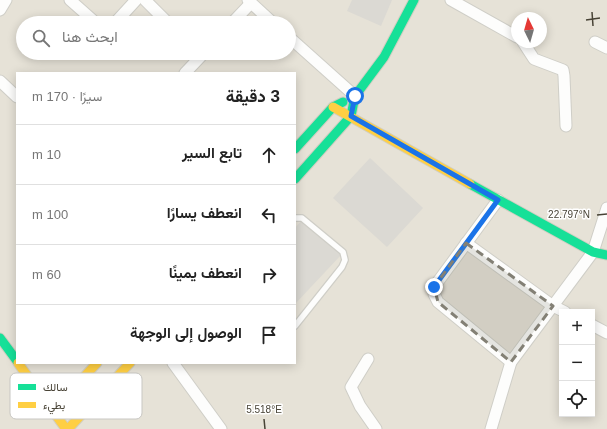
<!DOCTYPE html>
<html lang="ar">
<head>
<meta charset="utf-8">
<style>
  :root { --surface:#fff; --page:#f2f2f2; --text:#222; --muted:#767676; --line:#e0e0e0 }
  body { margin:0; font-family:Arial,Vazirmatn,sans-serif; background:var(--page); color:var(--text); direction:rtl }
  .controls { position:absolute; right:12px; bottom:12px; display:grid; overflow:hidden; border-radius:0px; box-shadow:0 2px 10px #0003 }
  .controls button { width:36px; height:36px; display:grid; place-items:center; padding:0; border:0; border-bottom:1px solid var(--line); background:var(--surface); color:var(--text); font:20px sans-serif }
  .compass { position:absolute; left:511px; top:12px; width:36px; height:36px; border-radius:50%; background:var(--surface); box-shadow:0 2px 10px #0003; rotate:355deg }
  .stop { position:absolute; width:12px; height:12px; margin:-9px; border:3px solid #1a73e8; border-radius:50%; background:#fff }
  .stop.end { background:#1a73e8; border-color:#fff; box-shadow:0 1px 4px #0008 }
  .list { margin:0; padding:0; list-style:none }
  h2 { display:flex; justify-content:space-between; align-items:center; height:52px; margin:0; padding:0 16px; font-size:17px }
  h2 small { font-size:13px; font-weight:400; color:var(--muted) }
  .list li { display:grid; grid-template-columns:26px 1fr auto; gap:12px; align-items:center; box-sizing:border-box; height:60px; padding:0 16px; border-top:1px solid var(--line) }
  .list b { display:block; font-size:15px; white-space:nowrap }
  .list em { font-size:13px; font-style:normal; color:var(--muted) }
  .icon { flex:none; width:22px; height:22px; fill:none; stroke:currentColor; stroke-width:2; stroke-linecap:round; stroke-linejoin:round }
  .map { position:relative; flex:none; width:607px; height:429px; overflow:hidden; direction:ltr }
  .search { position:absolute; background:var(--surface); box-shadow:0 2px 10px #0003; left:16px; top:16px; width:280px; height:44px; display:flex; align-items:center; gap:10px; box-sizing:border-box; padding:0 14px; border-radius:22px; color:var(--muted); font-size:15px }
  .panel { position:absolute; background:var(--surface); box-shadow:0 2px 10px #0003; left:16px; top:72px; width:280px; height:292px; border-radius:0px; direction:rtl }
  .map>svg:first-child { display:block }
</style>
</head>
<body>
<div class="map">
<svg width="607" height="429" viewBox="0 0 607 429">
  <rect width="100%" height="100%" fill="#f1f0ea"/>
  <path fill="#e6e2d7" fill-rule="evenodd" d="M0,0H607V429H0ZM517,18H541V42H517ZM23,23H289V53H23ZM17,73H295V363H17ZM562,312H592V414H562Z"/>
  <g fill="#dbd9d3">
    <polygon points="352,0 392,0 381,26 347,11"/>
    <polygon points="370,158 423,208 387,247 333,198"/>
    <polygon points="303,219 341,255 295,304 295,228"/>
  </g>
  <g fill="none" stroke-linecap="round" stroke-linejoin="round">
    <defs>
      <polyline id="lane" points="295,218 302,218 343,252 345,260 342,267 295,326"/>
      <g id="street">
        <polyline points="70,0 96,23"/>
        <polyline points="145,0 168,23"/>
        <polyline points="248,0 273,23"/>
        <polyline points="451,0 517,37"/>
        <polyline points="0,10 6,0"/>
        <polyline points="115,23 136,0"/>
        <polyline points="232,23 251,3"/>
        <polyline points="289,37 355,96"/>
        <polyline points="523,42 534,59 563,70 564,76 566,126"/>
        <polyline points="595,42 607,48"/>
        <polyline points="185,73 204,53"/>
        <polyline points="0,81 17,97"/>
        <polyline points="498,200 434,287 434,294 438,302 511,362"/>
        <polyline points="466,243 553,306 565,312"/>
        <polyline points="592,325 607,333"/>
        <polyline points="368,359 351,387 360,406 376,429"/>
        <polyline points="173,363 221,429"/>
        <polyline points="491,429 511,362 593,252 607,208"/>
      </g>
      <g id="fast">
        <polyline points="295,149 333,107 343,102"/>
        <polyline points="295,179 351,116 355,96 384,57 414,0"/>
        <polyline points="470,184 593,252 607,255"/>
        <polyline points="0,338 17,361"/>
      </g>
      <g id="slow">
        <polyline points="333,107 470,184"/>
        <polyline points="18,363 66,429"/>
        <polyline points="53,410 97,363"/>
        <polyline points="68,429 130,363"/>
      </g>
    </defs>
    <use href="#lane" stroke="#cfcec7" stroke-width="8"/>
    <use href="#street" stroke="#cfcec7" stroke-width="13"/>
    <use href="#fast" stroke="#d1cec1" stroke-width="11"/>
    <use href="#slow" stroke="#d1cec1" stroke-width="11"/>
    <use href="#lane" stroke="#fdfdfc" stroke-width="5.5"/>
    <use href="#street" stroke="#fdfdfc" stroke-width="11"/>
    <use href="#fast" stroke="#16e098" stroke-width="9"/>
    <use href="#slow" stroke="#ffcf43" stroke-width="9"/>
  </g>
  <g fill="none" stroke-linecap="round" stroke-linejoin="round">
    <polyline stroke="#1a73e8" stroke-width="5" points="355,96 351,116 498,200 434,287"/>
  </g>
  <path fill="#838075" fill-opacity="0.2" stroke="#838075" stroke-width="3" stroke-dasharray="8 5" stroke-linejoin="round" d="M466,243L553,306L511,362L438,302L434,287Z"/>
  <path fill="none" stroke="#484336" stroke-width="1.5" d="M592,12L593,26M586,20L600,18M597,215L607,214M264,419L265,429"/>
  <rect x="10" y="373" width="132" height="46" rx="6" fill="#fff" stroke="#c8c7c3" stroke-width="1"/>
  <rect x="18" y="384" width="18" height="6" fill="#16e098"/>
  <rect x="18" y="402" width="18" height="6" fill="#ffcf43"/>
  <g font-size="11" fill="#484336">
    <text x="43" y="391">سالك</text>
    <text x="43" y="409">بطيء</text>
  </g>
  <g font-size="10" text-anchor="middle" fill="#484336" stroke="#fff" stroke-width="3" stroke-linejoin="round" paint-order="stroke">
    <text x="569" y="218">22.797°N</text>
    <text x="264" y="413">5.518°E</text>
  </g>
</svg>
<div class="controls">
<button>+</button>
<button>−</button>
<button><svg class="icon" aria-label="locate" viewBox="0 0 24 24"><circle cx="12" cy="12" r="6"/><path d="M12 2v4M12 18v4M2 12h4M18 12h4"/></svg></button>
</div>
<svg class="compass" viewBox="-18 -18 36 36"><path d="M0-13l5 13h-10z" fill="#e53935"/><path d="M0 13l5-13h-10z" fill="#767676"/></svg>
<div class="stop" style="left:355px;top:96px"></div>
<div class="stop end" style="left:434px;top:287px"></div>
<div class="search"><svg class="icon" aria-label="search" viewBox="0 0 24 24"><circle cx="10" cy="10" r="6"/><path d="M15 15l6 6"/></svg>ابحث هنا</div>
<section class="panel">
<h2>3 دقيقة<small>سيرًا · 170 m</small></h2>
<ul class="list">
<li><svg class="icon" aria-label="ahead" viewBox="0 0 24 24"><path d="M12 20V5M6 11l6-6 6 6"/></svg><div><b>تابع السير</b></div><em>10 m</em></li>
<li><svg class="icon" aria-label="left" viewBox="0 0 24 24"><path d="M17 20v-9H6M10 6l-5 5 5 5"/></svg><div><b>انعطف يسارًا</b></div><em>100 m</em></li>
<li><svg class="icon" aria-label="right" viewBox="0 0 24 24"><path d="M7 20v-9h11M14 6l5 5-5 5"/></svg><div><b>انعطف يمينًا</b></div><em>60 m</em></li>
<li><svg class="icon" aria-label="arrive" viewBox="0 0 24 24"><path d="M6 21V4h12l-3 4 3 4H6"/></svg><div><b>الوصول إلى الوجهة</b></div></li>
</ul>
</section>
</div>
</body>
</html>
